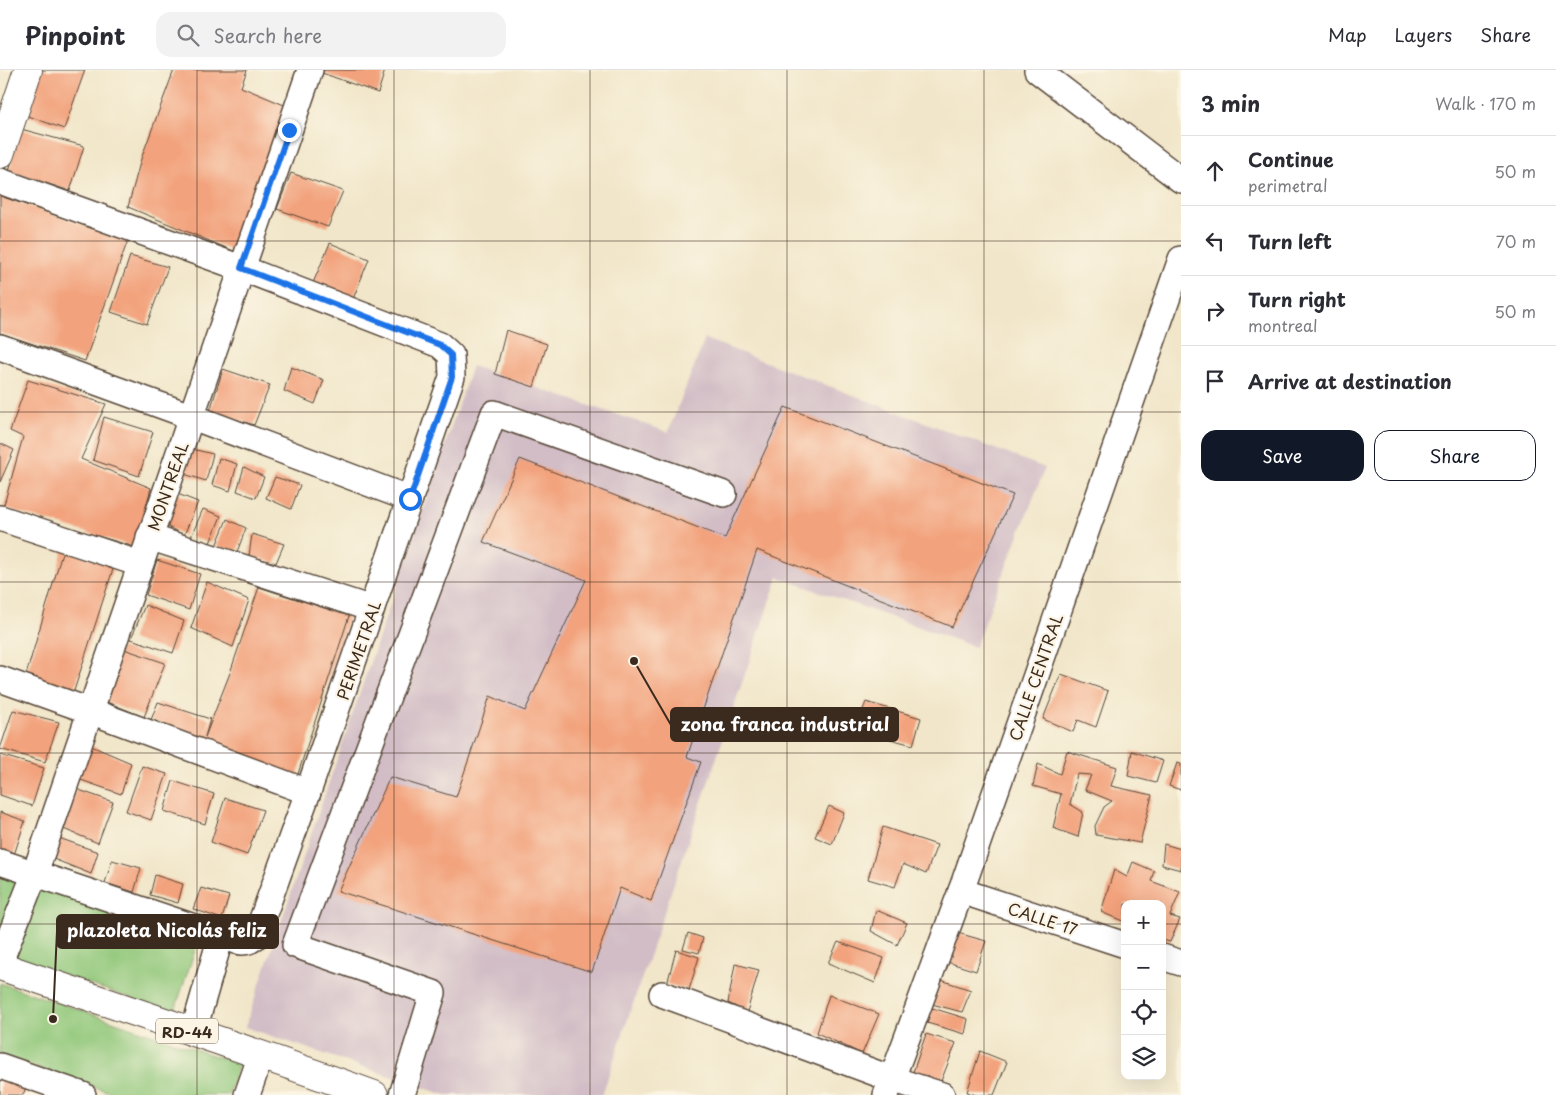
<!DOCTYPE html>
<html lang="en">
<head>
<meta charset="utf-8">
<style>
  :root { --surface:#fff; --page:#f2f2f3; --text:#2b2b33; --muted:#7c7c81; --line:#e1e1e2; --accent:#111827 }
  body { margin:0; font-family:"Playpen Sans",sans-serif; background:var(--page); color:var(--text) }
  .controls { position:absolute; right:15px; bottom:15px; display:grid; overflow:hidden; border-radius:10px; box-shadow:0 5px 20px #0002 }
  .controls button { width:45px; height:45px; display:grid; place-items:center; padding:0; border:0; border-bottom:1px solid var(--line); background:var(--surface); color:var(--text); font:25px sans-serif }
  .stop { position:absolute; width:15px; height:15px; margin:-11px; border:4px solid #1a73e8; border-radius:50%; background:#fff }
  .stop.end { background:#1a73e8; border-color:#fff; box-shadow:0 1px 5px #0008 }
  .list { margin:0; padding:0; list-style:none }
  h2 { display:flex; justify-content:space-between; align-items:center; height:65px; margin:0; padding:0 20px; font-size:21px }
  h2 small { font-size:16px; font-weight:400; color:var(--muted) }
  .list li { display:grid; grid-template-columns:32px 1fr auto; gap:15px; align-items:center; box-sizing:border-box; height:70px; padding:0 20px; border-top:1px solid var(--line) }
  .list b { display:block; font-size:19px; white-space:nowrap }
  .list p { margin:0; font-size:16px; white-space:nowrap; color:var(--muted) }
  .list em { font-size:16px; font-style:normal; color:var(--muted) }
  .actions { display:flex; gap:10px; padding:15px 20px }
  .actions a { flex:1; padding:11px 0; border:1px solid var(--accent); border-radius:15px; text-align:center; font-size:18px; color:var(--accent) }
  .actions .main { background:var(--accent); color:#fff }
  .icon { flex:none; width:28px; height:28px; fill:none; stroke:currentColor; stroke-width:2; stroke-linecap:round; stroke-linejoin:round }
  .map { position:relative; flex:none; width:1181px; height:1025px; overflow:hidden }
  header { display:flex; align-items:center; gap:30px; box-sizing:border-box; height:70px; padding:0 25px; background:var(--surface); border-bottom:1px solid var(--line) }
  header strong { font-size:24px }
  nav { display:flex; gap:28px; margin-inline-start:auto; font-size:18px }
  .search { width:350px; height:45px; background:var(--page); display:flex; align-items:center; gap:12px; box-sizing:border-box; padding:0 18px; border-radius:15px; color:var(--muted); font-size:19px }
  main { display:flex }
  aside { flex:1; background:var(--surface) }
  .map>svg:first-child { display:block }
</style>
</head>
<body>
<header>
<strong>Pinpoint</strong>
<div class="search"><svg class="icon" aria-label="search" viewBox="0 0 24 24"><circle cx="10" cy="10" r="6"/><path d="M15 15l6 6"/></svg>Search here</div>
<nav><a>Map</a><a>Layers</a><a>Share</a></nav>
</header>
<main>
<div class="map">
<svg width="1181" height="1025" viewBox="0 0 1181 1025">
  <rect width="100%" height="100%" fill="#fcf5e5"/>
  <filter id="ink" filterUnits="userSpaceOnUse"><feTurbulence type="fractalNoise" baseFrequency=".02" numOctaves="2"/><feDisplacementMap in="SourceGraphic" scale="10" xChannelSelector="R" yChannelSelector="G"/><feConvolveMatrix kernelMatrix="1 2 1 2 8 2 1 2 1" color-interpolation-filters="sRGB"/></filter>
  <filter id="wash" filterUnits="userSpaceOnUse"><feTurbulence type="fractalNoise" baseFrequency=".0096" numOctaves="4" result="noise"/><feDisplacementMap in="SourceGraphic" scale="20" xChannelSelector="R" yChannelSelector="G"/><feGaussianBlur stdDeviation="1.12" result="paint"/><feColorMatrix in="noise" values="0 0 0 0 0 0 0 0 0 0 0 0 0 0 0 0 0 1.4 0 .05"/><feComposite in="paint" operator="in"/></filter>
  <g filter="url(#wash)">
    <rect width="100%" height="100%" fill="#f1e6c9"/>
    <polygon fill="#d2bdc6" points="705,269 1045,398 975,577 778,507 602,1025 445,1025 245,957 472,296 668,362"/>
    <g fill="#90c779" stroke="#66784c">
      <polygon points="0,801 197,874 174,943 0,884"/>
      <polygon points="0,913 239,994 228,1025 118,1025 0,985"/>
    </g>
    <g id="blocks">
      <g fill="#f2a27c">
        <polygon points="39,0 85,0 64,59 23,44"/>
        <polygon points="174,0 247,0 241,17 289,37 236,182 128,137 141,89"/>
        <polygon points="323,0 385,0 378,23 322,3"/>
        <polygon points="21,59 84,76 70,121 9,101"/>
        <polygon points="291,103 343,121 328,157 277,139"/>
        <polygon points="0,126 128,170 85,291 0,263"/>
        <polygon points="330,173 369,189 353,229 313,213"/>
        <polygon points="130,186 168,197 147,254 111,242"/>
        <polygon points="506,260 547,274 534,317 495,304"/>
        <polygon points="291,297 324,310 315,334 284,321"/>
        <polygon points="223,299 270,315 254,355 210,341"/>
        <polygon points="28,310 106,334 81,389 151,418 135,477 3,438 23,367 10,361"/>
        <polygon points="785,337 1013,425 952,557 757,480 687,687 701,692 651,831 620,818 592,902 338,821 390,707 456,727 490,626 525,641 586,510 483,472 520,389 725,468"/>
        <polygon points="104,347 153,362 139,406 93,390"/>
        <polygon points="0,373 14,380 0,412"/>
        <polygon points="192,379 213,384 206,411 184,404"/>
        <polygon points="219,388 237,394 230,421 212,415"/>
        <polygon points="244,397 264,407 256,428 237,421"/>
        <polygon points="275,407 300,415 291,439 266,428"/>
        <polygon points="175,423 198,432 184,465 164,455"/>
        <polygon points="203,439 221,446 210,473 191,467"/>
        <polygon points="227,449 246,458 237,482 216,476"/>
        <polygon points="252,464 284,474 276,493 249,486"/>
        <polygon points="63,480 114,496 73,624 26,605"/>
        <polygon points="157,490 200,504 189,540 146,525"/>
        <polygon points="207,512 249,530 233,577 191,558"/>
        <polygon points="259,517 349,546 297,707 151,650 158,632 210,649 205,667 230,603"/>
        <polygon points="145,535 184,551 173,583 131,569"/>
        <polygon points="121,578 165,593 144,647 102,630"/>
        <polygon points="1061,604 1108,621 1096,657 1078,650 1073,662 1043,649"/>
        <polygon points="866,632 921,648 913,675 855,660"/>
        <polygon points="13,640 59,652 45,692 0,679"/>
        <polygon points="89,675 131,693 121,724 78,709"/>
        <polygon points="1067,681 1117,697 1111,716 1152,725 1140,773 1096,765 1095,756 1104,737 1112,731 1085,720 1091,705 1077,704 1070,734 1083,742 1078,767 1053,758 1061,724 1033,716 1038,694 1060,704"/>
        <polygon points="1132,681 1163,691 1156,713 1128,706"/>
        <polygon points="0,685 44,698 32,736 0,725"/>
        <polygon points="1177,693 1181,694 1181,720 1169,716"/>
        <polygon points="142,696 167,704 151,750 126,741"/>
        <polygon points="173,711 214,724 205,754 164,741"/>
        <polygon points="76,719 113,732 98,773 61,758"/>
        <polygon points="225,728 263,740 247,785 211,772"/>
        <polygon points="829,736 844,743 832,774 815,767"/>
        <polygon points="0,742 25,751 14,785 0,781"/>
        <polygon points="883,757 937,775 926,804 903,794 895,817 868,809"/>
        <polygon points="59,768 98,782 91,804 51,788"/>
        <polygon points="1164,774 1181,779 1181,800 1162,795"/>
        <polygon points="112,790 141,798 134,822 105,813"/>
        <polygon points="1133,792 1154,801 1151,811 1180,822 1170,846 1180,849 1170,872 1162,870 1162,834 1125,834 1125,852 1101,842 1114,800 1127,807"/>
        <polygon points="155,805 183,814 178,833 150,825"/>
        <polygon points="201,818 229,826 222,849 193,839"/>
        <polygon points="876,840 907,853 897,875 871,861"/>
        <polygon points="954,862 986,871 976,901 944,891"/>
        <polygon points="688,863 703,868 699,883 683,879"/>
        <polygon points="838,872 884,888 875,913 828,893"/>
        <polygon points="676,880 699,887 689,920 667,914"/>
        <polygon points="735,894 759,900 747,942 728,933"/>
        <polygon points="941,910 971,920 962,942 932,934"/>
        <polygon points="829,925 879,944 862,984 817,963"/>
        <polygon points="929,937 968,949 965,964 927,953"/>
        <polygon points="926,964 956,973 941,1011 913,1002"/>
        <polygon points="980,981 1007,992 994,1025 976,1025 967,1022"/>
        <polygon points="0,1008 26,1017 23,1025 0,1025"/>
      </g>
    </g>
  </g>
  <g filter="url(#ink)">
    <use href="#blocks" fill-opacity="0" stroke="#564638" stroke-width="1"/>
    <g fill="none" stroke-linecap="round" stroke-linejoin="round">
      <defs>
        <g id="minor">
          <polyline points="1037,0 1181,110"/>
          <path d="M0,111L241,198L440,275L451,285L452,307L308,722L256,866C245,877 234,870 221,866L0,792"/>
          <polyline points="0,277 190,346 410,429"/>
          <polyline points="0,448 140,494"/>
          <polyline points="149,467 372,539"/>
          <polyline points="0,609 90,641 308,722"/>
          <polyline points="961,821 1125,875"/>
          <polyline points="1162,887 1181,893"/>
          <polyline points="0,892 35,803 310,0"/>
          <polyline points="662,924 892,1009 942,1025"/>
          <polyline points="193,963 221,866"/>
          <polyline points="0,996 83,1025"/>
          <polyline points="247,1025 261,985"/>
          <polyline points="402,1025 433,923 295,875 494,343 724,424"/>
          <polyline points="886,1025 961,821 1181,189"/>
        </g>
        <g id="major">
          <polyline points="0,84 28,0"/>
          <path d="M0,896C125,939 250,980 374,1025"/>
        </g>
      </defs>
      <use href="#minor" stroke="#564638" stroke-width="28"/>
      <use href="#major" stroke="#564638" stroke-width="30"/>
      <use href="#minor" stroke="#fff" stroke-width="25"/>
      <use href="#major" stroke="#fff" stroke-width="28"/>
    </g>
  </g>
  <g fill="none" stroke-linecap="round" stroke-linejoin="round" filter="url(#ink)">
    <polyline stroke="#1a73e8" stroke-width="6" points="289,60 241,198 440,275 451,285 452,307 410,429"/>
  </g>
  <path fill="none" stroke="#3b2a1e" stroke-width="1" stroke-opacity="0.55" d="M197,0V1025M394,0V1025M590,0V1025M787,0V1025M984,0V1025M0,171H1181M0,342H1181M0,512H1181M0,683H1181M0,854H1125M1162,854H1181"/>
  <g text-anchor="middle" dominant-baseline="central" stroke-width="4.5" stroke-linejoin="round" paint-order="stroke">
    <rect fill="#fcf5e5" stroke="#75675a" stroke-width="1" x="156" y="948.5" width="62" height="25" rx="4"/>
    <g font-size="15" font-weight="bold" fill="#3b2a1e">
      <text x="187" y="961">RD-44</text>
    </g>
    <g font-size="16" fill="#3b2a1e" stroke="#fcf5e5">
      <text transform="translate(167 416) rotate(-71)">MONTREAL</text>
      <text transform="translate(358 580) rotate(-71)">PERIMETRAL</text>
      <text transform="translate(1035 607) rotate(-71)">CALLE CENTRAL</text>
      <text transform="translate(1043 848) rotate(18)">CALLE 17</text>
    </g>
  </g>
  <path fill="none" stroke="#3b2a1e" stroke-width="2" d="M634 591L671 655M53 949L57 861"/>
  <g fill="#3b2a1e" stroke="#fcf5e5" stroke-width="2">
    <circle cx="634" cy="591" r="5"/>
    <circle cx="53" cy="949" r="5"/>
  </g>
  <g fill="#3b2a1e" stroke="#3b2a1e" stroke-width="2">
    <rect x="671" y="638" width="227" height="33" rx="5"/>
    <rect x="57" y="845" width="221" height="33" rx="5"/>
  </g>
  <g font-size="18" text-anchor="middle" font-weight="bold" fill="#fff">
    <text x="785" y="661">zona franca industrial</text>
    <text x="167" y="867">plazoleta Nicolás feliz</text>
  </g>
</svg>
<div class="controls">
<button>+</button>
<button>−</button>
<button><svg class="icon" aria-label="locate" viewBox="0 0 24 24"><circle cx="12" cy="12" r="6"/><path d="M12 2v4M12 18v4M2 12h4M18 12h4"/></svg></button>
<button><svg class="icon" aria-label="layers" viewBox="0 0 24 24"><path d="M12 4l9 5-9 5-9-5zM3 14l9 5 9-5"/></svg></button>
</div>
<div class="stop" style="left:410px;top:429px"></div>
<div class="stop end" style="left:289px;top:60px"></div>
</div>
<aside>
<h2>3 min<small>Walk · 170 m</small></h2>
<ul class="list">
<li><svg class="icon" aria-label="ahead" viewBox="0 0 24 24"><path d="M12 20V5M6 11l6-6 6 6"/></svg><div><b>Continue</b><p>perimetral</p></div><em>50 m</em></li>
<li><svg class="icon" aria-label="left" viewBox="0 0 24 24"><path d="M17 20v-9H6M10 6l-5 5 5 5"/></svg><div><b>Turn left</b></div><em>70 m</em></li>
<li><svg class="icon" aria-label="right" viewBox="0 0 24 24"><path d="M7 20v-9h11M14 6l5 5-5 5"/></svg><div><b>Turn right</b><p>montreal</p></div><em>50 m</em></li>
<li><svg class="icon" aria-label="arrive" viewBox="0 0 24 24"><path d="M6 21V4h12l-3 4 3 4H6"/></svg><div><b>Arrive at destination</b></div></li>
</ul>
<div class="actions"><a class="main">Save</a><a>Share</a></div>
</aside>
</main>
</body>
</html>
